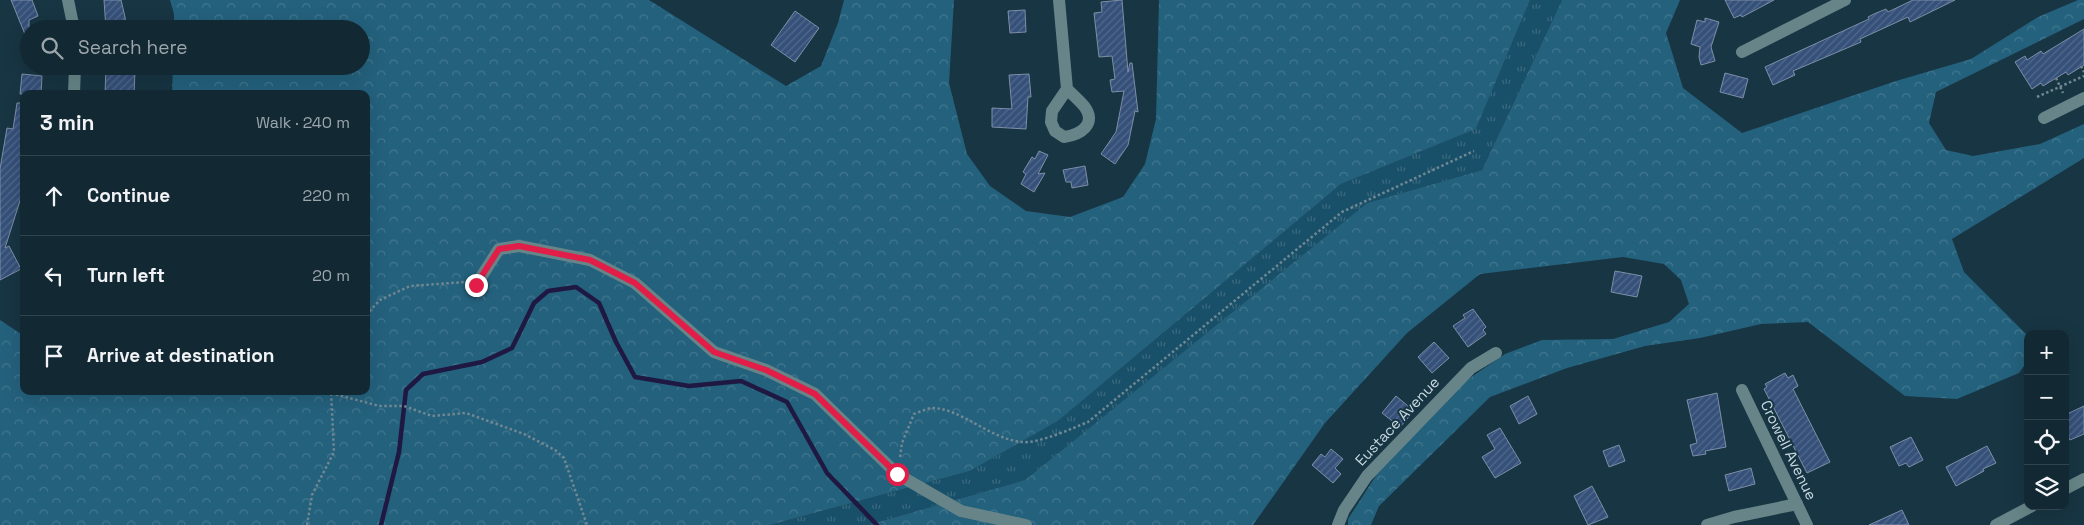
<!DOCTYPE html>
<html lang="en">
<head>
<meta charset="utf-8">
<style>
  :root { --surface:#122832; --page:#1b303a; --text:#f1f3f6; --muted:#9ca6ac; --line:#31444d }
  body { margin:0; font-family:"Space Grotesk",sans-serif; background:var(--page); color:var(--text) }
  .controls { position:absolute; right:15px; bottom:15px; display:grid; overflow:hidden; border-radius:10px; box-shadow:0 5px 20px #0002 }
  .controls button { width:45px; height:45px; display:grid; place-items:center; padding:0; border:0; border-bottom:1px solid var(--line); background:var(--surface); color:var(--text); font:25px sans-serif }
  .stop { position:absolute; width:15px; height:15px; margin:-11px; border:4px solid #e11d48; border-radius:50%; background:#fff }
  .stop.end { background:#e11d48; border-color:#fff; box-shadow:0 1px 5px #0008 }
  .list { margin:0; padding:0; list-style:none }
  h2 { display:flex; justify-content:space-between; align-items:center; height:65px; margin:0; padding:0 20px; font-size:21px }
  h2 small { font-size:16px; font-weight:400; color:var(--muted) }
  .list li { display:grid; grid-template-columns:32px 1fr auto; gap:15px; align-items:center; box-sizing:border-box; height:80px; padding:0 20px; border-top:1px solid var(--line) }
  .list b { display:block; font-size:19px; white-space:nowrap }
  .list em { font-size:16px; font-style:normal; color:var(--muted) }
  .icon { flex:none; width:28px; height:28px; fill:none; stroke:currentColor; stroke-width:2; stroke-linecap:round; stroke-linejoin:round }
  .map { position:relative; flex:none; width:2084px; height:525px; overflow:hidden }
  .search { position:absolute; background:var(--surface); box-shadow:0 5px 20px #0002; left:20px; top:20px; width:350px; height:55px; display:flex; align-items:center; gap:12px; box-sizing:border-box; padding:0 18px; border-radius:28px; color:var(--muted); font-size:19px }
  .panel { position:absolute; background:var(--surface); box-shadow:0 5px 20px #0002; left:20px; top:90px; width:350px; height:305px; border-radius:10px }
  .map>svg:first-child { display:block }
</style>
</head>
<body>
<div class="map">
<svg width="2084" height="525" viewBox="0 0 2084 525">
  <defs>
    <pattern id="grass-tufts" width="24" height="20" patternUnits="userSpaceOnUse" patternTransform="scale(1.25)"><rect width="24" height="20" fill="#195069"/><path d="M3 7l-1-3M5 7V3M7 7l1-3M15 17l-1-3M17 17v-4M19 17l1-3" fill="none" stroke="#39697e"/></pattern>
    <pattern id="forest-crowns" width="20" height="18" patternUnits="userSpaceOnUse" patternTransform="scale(1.25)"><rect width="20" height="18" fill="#24617d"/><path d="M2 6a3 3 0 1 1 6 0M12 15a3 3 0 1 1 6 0" fill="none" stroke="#42778f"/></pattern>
    <pattern id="building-hatch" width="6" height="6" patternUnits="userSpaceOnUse" patternTransform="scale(1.25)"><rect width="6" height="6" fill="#355079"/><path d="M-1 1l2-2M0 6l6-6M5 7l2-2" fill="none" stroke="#51698c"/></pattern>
  </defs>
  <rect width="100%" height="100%" fill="#183543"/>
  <polygon fill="url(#grass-tufts)" points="1530,0 1562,0 1482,170 1367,203 1025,480 868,525 770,525 970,471 1058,421 1341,184 1476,129"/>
  <g fill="url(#forest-crowns)">
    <polygon points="170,0 649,0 786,86 821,66 838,23 844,0 954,0 949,83 967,154 990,186 1026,211 1070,217 1123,197 1145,164 1156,119 1159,0 1530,0 1476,129 1341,184 1058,421 970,471 770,525 0,525 0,320 24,336 24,391 366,391 366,94 172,94 173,66 361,66 361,29 174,29 174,14"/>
    <polygon points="1562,0 1680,0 1666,33 1683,88 1742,133 1896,81 1971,59 2038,17 2078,0 2084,0 2084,19 1936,92 1929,123 1946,150 1973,156 2040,144 2084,124 2084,158 1952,239 1964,272 2028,336 2028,360 2019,373 1957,399 1905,396 1808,322 1761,324 1700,338 1645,346 1567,368 1490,397 1379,506 1371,525 1348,525 1348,519 1377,474 1464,382 1505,354 1542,340 1613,339 1669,322 1689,304 1681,280 1664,264 1623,257 1480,274 1407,333 1325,423 1253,525 868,525 1025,480 1367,203 1482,170"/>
  </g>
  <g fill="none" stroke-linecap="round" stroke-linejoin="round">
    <polyline stroke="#1f1842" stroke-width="4.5" points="381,525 399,452 406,390 423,374 482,362 512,348 534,303 548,291 576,287 599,303 616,342 635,377 689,386 741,381 787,402 827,473 877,525"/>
  </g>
  <g fill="url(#building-hatch)" stroke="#7e8ea7">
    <polygon points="11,0 32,0 38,16 29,20 29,44"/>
    <polygon points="104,0 121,0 125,17 126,29 106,29"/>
    <polygon points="1122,0 1128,72 1130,63 1132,63 1138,112 1135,111 1128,145 1115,164 1101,154 1116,132 1124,91 1112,92 1110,80 1115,79 1112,56 1099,57 1094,13 1102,12 1101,2"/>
    <polygon points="1725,0 1774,0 1742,17 1741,15 1734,18"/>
    <polygon points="1913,0 1955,0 1910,22 1908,17 1860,39 1861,42 1793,71 1795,75 1773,85 1765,67 1869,19 1868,17 1874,14 1886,9 1888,12"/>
    <polygon points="1025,10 1026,32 1010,33 1008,11"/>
    <polygon points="795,11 819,28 795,62 771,45"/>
    <polygon points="1705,18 1719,22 1711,47 1715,61 1701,65 1699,57 1700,47 1691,44 1697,20 1705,22"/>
    <polygon points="2084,29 2084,65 2068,75 2066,72 2043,86 2041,83 2032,89 2015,62 2025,56 2027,60 2041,51 2043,54"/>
    <polygon points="106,66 128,66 127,71 135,71 134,94 105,94"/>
    <polygon points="1725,73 1748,79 1743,98 1720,92"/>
    <polygon points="22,74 42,76 41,94 20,94"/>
    <polygon points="1029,74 1031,97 1028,97 1026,129 992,127 992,108 1012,109 1009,75"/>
    <polygon points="17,103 24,103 24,188 5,248 9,246 21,269 0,280 0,169 7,128 13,129"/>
    <polygon points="1039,151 1048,155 1038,174 1045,173 1034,192 1021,184 1026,174 1023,172 1032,157 1035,159"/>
    <polygon points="1085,166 1088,185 1072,188 1071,182 1066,182 1063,170"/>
    <polygon points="1615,271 1642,276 1637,297 1611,292"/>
    <polygon points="1473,309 1486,327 1483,330 1486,334 1468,347 1453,326 1465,318 1463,315"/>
    <polygon points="1434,342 1449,358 1432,373 1418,357"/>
    <polygon points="1785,373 1788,378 1793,375 1798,386 1793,389 1830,462 1807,473 1764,389 1767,387 1765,384"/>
    <polygon points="1717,393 1726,447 1705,451 1706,454 1693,456 1690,445 1697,443 1687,400"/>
    <polygon points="1396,396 1414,411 1400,427 1382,413"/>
    <polygon points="1528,396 1537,414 1519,424 1510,406"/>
    <polygon points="2084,406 2084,434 2070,440 2065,430 2065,415"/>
    <polygon points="1500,428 1521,463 1495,478 1482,457 1495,449 1487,435"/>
    <polygon points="1911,437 1923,460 1909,467 1906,463 1899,466 1890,447"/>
    <polygon points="1619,445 1625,461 1609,467 1603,451"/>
    <polygon points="1987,446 1996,463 1983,469 1984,471 1956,486 1946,467"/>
    <polygon points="1331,449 1343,459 1335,468 1341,474 1333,483 1312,465 1321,454 1325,457"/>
    <polygon points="1751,468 1755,484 1729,491 1725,475"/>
    <polygon points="1592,486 1608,517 1588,525 1574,496"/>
    <polygon points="1902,510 1909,525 1869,525"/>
  </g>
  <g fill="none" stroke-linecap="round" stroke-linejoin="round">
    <g stroke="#718893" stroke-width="2.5" stroke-dasharray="2.5 2.5" stroke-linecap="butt">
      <polyline points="2081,66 2084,72"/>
      <polyline points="2056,78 2063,93"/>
      <polyline points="2037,97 2084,76"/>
      <polyline points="366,315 380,300 410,286 465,282"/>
      <polyline points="331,393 379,406 404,406 432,416 466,413 524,434 555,450 564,458 587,525"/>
      <path d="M900,457L902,443L914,414C920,412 927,408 933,408C962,409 990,439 1022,442C1038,444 1073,428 1088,422L1342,212L1474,151"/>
      <polyline points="307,525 312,495 334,452 331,391"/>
    </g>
    <g stroke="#678588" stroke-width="12">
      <polyline points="68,0 74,29"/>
      <path d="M1059,0L1067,89L1052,111L1051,122L1055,131L1064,137C1080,135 1098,124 1084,106C1079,100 1072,94 1067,89"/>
      <polyline points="1742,52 1845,0"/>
      <polyline points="74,94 75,66"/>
      <polyline points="2044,118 2084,98"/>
      <polyline points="476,285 499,249 519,246 590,260 635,283 714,352 766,370 815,394 897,474 961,511 1026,525"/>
      <polyline points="1742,390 1807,525"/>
      <polyline points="2065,489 2084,479"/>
      <polyline points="1338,525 1344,510 1367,476 1471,368 1496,353"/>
      <polyline points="1707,525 1734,517 1797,504"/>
      <polyline points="1996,525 2032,506"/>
    </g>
  </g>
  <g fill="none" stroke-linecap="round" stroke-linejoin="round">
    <polyline stroke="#e11d48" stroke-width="6" points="476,285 499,249 519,246 590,260 635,283 714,352 766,370 815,394 897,474"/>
  </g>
  <g text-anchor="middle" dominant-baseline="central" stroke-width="4" stroke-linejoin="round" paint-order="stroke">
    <g font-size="15" fill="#c8d9e1" stroke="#183543">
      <text transform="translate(1397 421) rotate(-47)">Eustace Avenue</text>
      <text transform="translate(1789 450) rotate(64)">Crowell Avenue</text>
    </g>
  </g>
</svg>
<div class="controls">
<button>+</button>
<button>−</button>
<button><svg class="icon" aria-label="locate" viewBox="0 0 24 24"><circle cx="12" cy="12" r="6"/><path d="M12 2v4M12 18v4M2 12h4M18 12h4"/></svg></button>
<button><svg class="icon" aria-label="layers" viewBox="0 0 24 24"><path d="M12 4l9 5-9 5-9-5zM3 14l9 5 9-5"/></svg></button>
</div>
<div class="stop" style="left:897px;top:474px"></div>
<div class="stop end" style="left:476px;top:285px"></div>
<div class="search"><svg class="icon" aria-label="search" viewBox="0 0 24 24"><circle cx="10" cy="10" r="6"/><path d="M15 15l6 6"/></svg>Search here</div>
<section class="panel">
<h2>3 min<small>Walk · 240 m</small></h2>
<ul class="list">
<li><svg class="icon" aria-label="ahead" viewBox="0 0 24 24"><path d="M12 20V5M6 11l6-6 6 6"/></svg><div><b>Continue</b></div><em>220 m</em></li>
<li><svg class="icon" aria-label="left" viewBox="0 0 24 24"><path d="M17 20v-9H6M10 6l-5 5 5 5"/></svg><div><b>Turn left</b></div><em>20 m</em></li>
<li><svg class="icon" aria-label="arrive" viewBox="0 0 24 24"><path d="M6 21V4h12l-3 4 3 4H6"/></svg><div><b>Arrive at destination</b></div></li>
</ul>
</section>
</div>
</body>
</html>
